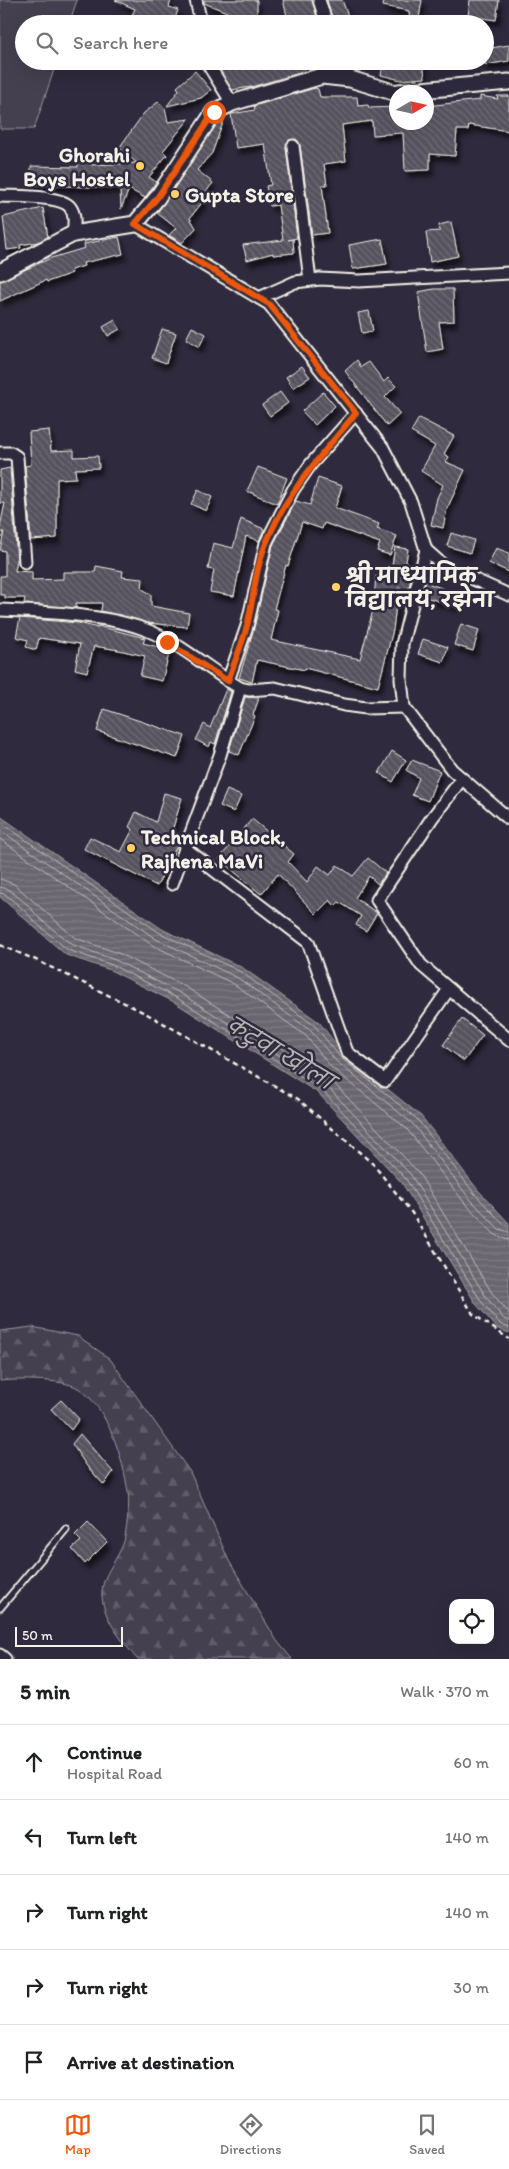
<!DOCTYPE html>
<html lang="en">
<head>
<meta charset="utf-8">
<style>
  :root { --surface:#fff; --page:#f6f6f6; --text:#202124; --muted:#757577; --line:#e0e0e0; --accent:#ea580c }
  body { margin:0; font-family:Itim,"Playpen Sans Deva",sans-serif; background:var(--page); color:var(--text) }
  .controls { position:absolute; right:15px; bottom:15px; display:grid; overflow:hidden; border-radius:10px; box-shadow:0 5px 20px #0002 }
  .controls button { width:45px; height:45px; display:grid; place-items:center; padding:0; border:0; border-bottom:1px solid var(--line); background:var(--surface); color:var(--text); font:25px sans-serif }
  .compass { position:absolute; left:389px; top:85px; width:45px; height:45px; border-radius:50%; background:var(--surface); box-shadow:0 5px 20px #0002; rotate:81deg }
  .scale { position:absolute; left:15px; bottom:12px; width:108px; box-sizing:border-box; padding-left:5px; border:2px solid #f4f1e8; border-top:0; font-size:14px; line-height:18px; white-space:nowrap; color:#f4f1e8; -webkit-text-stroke:4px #2f2a3d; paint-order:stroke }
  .stop { position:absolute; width:15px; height:15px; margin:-11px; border:4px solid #ea580c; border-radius:50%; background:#fff }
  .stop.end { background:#ea580c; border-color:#fff; box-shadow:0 1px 5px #0008 }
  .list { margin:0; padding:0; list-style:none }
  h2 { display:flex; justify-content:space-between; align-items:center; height:65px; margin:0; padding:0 20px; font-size:21px }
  h2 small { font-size:16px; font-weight:400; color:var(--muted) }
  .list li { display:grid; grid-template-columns:32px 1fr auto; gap:15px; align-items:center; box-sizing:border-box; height:75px; padding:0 20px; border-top:1px solid var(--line) }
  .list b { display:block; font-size:19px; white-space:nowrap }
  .list p { margin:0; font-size:16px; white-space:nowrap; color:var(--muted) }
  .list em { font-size:16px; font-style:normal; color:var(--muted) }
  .icon { flex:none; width:28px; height:28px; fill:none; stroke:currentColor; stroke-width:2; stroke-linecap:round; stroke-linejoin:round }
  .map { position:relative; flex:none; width:509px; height:1659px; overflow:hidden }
  .search { position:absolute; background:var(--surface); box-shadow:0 5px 20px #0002; left:15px; right:15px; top:15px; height:55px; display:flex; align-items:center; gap:12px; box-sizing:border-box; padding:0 18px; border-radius:28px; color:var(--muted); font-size:19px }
  .sheet { height:440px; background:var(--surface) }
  nav { display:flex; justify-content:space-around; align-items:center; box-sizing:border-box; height:70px; border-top:1px solid var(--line); background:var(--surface); font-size:14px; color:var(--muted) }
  nav a { display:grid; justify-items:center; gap:2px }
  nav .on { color:var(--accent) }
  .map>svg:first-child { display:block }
</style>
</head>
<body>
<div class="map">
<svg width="509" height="1659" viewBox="0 0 509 1659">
  <defs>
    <pattern id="forest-firs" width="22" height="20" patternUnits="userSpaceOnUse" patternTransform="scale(1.25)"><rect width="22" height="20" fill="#454050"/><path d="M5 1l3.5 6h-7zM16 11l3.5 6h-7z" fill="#605c69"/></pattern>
    <pattern id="water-rules" width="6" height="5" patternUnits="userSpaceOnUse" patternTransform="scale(1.25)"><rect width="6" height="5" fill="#6a6670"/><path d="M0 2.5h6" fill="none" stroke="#807c84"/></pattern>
    <pattern id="building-back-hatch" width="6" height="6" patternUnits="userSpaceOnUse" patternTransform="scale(1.25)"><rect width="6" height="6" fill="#56525f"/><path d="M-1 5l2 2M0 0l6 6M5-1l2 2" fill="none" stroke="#6f6b76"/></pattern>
    <filter id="shadow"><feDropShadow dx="3" dy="5.5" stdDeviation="2.5" flood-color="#0009"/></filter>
  </defs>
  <rect width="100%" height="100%" fill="#2f2a3d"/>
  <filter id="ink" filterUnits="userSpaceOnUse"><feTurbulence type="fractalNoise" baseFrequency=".02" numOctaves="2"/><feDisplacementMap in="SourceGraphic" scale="10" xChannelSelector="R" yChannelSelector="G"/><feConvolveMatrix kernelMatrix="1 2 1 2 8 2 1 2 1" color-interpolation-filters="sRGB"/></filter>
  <g filter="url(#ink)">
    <polygon fill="#454050" stroke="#9c989c" points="0,0 77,0 69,24 24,24 24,61 57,61 34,129 0,129"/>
    <path fill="url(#forest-firs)" stroke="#9c989c" d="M32,1327L78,1336L110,1359L190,1472L229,1561L277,1641L292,1659H137C123,1642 104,1620 102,1597C100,1574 121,1558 125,1537C127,1524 130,1505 128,1492C123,1459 108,1407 78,1388C63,1379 18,1379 0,1381V1331Z"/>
    <polygon fill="url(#water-rules)" stroke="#a19ea0" points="0,816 162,929 243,968 319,1022 343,1053 421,1116 478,1190 509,1223 509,1333 498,1329 476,1304 402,1183 318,1093 174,1002 110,970 66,955 0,897"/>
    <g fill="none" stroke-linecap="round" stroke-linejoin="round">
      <g stroke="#bdb9b8" stroke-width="1">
        <polyline points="0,822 160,933 241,972 315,1026 340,1057 417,1119 474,1193 503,1224 509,1226"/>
        <polyline points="0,830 156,939 238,978 311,1031 336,1061 413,1124 469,1198 499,1229 509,1232"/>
        <polyline points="0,839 152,945 234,984 306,1036 331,1067 407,1129 464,1202 493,1233 501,1238 509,1240"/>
        <polyline points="0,879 14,884 75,938 118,953 184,986 329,1078 418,1172 492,1293 509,1313"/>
        <polyline points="0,887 8,889 28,905 39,918 71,944 115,960 180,993 325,1084 411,1175 486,1297 504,1319 509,1321"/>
        <polyline points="0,893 5,894 24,910 35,922 68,950 112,965 177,998 321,1089 406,1179 481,1301 500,1324 509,1328"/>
      </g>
    </g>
    <g fill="url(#building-back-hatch)" stroke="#f4f1e8" filter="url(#shadow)">
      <polygon points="115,0 171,0 169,7 178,10 173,24 132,24 133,21 130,19 135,9"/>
      <polygon points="204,0 257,0 257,24 238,24 239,17 227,17 227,12 204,3"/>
      <polygon points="283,0 312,0 319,24 289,24"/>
      <polygon points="327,0 342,0 351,24 334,24"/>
      <polygon points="384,0 422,0 418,24 410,24 409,11 383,6"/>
      <polygon points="470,0 499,0 496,20 468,16"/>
      <polygon points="509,45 509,61 485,65 485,49"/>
      <polygon points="219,61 254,61 255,67 301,61 306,71 251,87 232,90 220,70"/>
      <polygon points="404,61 423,61 425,78 401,80 381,75 383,64"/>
      <polygon points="195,71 211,90 201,98 167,106 179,90 177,87"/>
      <polygon points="315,88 318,89 320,97 357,97 358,106 368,105 369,108 396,107 396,122 426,122 426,106 480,100 480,96 498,99 497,96 509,96 509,131 469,125 468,130 457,130 455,156 430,154 430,170 405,171 403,133 373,135 372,121 342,125 346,161 324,164 327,185 322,185 328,233 312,235 300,145 296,139 289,140 286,147 297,238 288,240 293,239 294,253 273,255 273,253 247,260 243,245 283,240 278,205 270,206 266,186 271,185 265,144 236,148 231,114 255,110 254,106"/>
      <polygon points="158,102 165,108 168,122 189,119 163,151 167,155 149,177 156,182 145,198 129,189 121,209 120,188 31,185 31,166 78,167 78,157 92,158 92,165 137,163 119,148 144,113"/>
      <polygon points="225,117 212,153 197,170 213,183 201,198 204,200 190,218 196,228 182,243 169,235 176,228 157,213 220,119"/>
      <polygon points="43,208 48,237 38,242 20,245 21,248 7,250 3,217"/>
      <polygon points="451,222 458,256 430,262 426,232 440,231 439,225"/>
      <polygon points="119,237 123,254 83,263 84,266 71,270 72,273 47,282 46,280 0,301 0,281 51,258 85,248 84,244"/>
      <polygon points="382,239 387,264 353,269 349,245"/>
      <polygon points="434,289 453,289 454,321 439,322 443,349 427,352 418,292"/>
      <polygon points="369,311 373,331 362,333 358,313"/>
      <polygon points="115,320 120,329 108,336 103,327"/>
      <polygon points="192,327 206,334 199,347 186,339"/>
      <polygon points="162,329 176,333 166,363 152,358"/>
      <polygon points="357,360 361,367 369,362 384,382 388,378 396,386 385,397 400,414 387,426 345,371"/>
      <polygon points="302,366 310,377 293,388 286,377"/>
      <polygon points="280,392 288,403 270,416 262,405"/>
      <polygon points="323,392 335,406 315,425 302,411"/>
      <polygon points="419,418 454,436 444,454 449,457 446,462 465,470 447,509 443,528 431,525 437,498 443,485 421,471 435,446 411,432"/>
      <polygon points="49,430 51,451 74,450 74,457 98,456 99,468 75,469 76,478 57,479 57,538 31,540 25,466 31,465 29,432"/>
      <polygon points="258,467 287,478 277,504 247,491"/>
      <polygon points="10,468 17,561 15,571 32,572 32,580 63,579 63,572 95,572 96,566 123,571 122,577 143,579 142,589 151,594 151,606 189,613 187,627 148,623 101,611 102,603 76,603 76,608 24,604 25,598 5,598 5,595 0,595 0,576 5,576 5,551 0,550 4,532 0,532 0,527 5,503 0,503 0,470"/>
      <polygon points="318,478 342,486 335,508 379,524 377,529 397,536 390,555 377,551 380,543 324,523 322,529 302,522 288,566 286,565 274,609 278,610 271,640 360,659 373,610 376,576 390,578 395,547 408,549 405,568 413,571 408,591 398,588 393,630 378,687 305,668 305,670 257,660 252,682 239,678 254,628 273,545 296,501 310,505"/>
      <polygon points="198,490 212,497 206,511 191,504"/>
      <polygon points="241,519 264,529 259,541 246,536 234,596 210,592 214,570 208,569 213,543 233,548"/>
      <polygon points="451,533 474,540 470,553 447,546"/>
      <polygon points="496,548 509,553 509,572 489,563"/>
      <polygon points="427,576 432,577 430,584 459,594 455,606 422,596"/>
      <polygon points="20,618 79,623 98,628 98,626 145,638 143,643 170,650 162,681 140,676 145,656 119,650 94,646 87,672 75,669 80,644 39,638 36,650 26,647 28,640 16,637"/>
      <polygon points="461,624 479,630 473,651 454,645"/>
      <polygon points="423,639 448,647 443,662 418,654"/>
      <polygon points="226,689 231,692 215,744 211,742 209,747 196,740 204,724 210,728"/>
      <polygon points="245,697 259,698 253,715 255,716 239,755 229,751"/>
      <polygon points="104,709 185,736 177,758 97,731"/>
      <polygon points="392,751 406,760 393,782 379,773"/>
      <polygon points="412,760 440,771 428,801 412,795 419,778 406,770"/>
      <polygon points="227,790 241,796 234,812 220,806"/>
      <polygon points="164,793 182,798 172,831 182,836 157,886 84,849 90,837 121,852 133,829 129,827 136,812 156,822"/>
      <polygon points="252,819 294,854 288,862 307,882 318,866 330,875 337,865 353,876 368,858 386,873 378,884 369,876 355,898 377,913 366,931 356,925 361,916 339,902 335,906 330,900 316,914 278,874 261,894 219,859"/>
      <polygon points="462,1019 483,1035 464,1061 443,1045"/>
      <polygon points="61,1400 79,1419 71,1430 51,1409"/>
      <polygon points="80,1434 113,1472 104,1485 86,1465 72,1444"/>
      <polygon points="88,1522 107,1542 85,1564 72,1549 81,1541 75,1535"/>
    </g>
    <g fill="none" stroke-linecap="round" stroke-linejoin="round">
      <defs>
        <polyline id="service" points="0,1608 66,1529"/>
        <g id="minor">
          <polyline points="196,0 199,14 198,24"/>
          <polyline points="319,0 327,24"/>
          <polyline points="206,61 232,103"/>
          <polyline points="342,61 350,79"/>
          <polyline points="293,146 310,280"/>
          <path d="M0,196C16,197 60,195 70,207C76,215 74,225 73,234"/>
          <polyline points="135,224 269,304 383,448 411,502 426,550 444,566 509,595"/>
          <polyline points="259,298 295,282 320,279 359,281 509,273"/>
          <polyline points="0,453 11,453 17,457 25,562"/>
          <polyline points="426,550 402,644 401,679 404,707 452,770 509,819"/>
          <path d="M0,610C43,612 100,614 141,628C177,640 208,669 240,688L249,690L275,688L344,705L366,708L404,707"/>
          <polyline points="228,681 247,626 266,543 293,490 311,464 356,413"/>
          <polyline points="461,780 432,818 377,900 421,965 509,1040"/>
          <polyline points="185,848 308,942 347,1052 385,1081 449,989"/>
          <polyline points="172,884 220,755 240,688"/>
          <polyline points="0,1655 5,1659"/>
        </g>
        <g id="tertiary">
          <polyline points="398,92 509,82"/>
          <polyline points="0,272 73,234 135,224 157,198 214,112 232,103 322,76 350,79 396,93"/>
        </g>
      </defs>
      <use href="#service" stroke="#f4f1e8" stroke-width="9"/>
      <use href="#minor" stroke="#f4f1e8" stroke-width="15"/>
      <use href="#tertiary" stroke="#f4f1e8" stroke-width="19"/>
      <polyline stroke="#f4f1e8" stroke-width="2.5" stroke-dasharray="5 4" stroke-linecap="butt" points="0,945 36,960 147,1014 298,1099 373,1164 412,1213 473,1314 509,1339"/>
      <use href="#service" stroke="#2f2a3d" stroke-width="5.5"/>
      <use href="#minor" stroke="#2f2a3d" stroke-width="11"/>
      <use href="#tertiary" stroke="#2f2a3d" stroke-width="15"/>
    </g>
  </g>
  <g fill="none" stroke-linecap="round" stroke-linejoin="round" filter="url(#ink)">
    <path stroke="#ea580c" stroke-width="6" d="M167,642L228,681C234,663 242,645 247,626C254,598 255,568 267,541C289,489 321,456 356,413L269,304L135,224L157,198L214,112"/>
  </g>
  <g fill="#ffd166" stroke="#2f2a3d" stroke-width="2">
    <circle cx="140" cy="166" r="5"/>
    <circle cx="175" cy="194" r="5"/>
    <circle cx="336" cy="587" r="5"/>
    <circle cx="131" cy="848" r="5"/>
  </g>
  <g text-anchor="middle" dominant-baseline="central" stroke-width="5" stroke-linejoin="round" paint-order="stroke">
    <g font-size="21" font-weight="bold" fill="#f4f1e8" stroke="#2f2a3d" text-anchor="start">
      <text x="130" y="154" text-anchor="end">Ghorahi<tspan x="130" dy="24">Boys Hostel</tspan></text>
      <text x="185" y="194">Gupta Store</text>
      <text x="346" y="575">श्री माध्यामिक<tspan x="346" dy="24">विद्यालय, रझेना</tspan></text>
      <text x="141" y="836">Technical Block,<tspan x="141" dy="24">Rajhena MaVi</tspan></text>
    </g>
    <g font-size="22" font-style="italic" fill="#b6b2b2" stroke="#2f2a3d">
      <text transform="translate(280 1053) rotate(31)">कटुवा खोला</text>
    </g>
  </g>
</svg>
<div class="controls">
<button><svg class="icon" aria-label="locate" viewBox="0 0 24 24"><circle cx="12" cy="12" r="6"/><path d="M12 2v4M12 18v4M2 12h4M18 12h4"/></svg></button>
</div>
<svg class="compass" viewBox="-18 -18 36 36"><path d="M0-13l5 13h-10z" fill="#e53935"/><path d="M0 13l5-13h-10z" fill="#757577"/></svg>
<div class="scale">50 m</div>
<div class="stop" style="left:214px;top:112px"></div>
<div class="stop end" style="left:167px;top:642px"></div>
<div class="search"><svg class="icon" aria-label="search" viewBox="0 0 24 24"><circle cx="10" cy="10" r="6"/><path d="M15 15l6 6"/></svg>Search here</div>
</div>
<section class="sheet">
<h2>5 min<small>Walk · 370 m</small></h2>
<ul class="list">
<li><svg class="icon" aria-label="ahead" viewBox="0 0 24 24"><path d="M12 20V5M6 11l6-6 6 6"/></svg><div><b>Continue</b><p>Hospital Road</p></div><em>60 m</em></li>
<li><svg class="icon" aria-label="left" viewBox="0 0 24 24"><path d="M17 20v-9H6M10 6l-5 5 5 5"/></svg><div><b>Turn left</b></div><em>140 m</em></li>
<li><svg class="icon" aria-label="right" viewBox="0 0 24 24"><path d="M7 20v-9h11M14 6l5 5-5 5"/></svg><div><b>Turn right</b></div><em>140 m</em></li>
<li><svg class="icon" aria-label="right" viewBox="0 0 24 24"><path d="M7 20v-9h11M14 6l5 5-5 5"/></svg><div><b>Turn right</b></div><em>30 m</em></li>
<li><svg class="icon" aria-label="arrive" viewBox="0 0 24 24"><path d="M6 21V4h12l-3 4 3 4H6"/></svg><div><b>Arrive at destination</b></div></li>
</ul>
</section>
<nav>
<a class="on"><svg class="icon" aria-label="map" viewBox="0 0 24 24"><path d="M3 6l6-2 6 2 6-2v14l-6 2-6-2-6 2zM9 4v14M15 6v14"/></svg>Map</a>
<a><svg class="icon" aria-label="directions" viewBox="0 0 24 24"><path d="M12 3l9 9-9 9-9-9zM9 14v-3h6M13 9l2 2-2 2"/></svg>Directions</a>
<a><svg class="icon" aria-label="saved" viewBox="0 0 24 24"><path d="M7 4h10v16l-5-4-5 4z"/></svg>Saved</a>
</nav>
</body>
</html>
